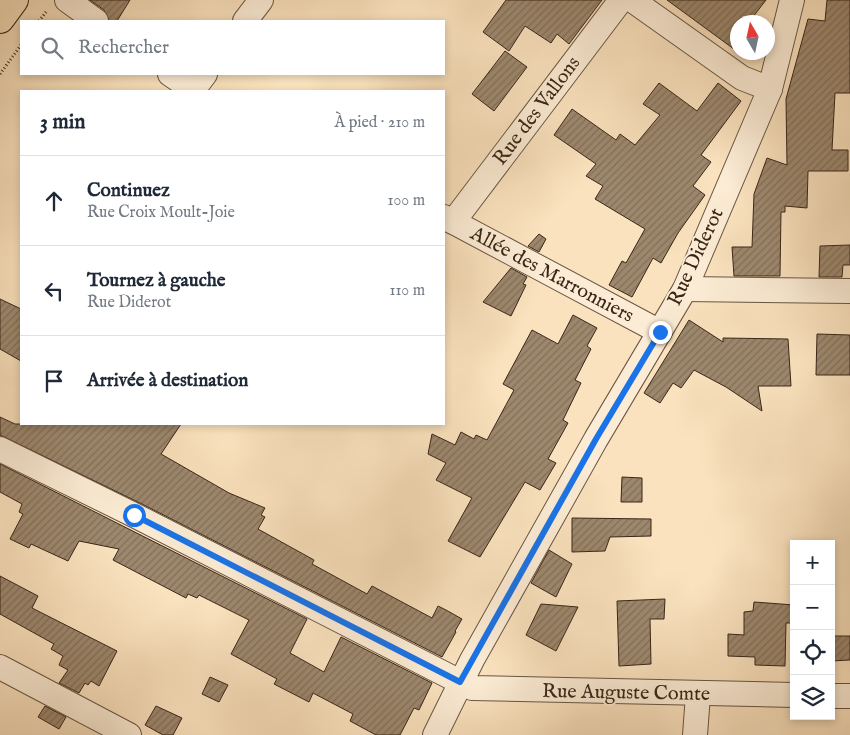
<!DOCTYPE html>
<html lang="fr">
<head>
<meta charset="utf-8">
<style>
  :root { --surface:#fff; --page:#f6f6f7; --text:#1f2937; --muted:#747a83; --line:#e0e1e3 }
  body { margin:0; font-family:"IM FELL English",serif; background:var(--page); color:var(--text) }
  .controls { position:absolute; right:15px; bottom:15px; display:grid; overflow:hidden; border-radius:0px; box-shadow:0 2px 8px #0003 }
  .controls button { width:45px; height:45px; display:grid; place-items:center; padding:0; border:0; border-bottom:1px solid var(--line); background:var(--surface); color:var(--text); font:25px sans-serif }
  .compass { position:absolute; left:730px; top:15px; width:45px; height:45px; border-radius:50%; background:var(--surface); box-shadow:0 2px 8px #0003; rotate:351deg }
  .stop { position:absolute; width:15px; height:15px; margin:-11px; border:4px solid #1a73e8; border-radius:50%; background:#fff }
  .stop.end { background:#1a73e8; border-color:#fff; box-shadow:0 1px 5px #0008 }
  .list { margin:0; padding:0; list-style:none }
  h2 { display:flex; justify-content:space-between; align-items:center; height:65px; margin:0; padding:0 20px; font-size:21px }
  h2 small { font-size:16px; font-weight:400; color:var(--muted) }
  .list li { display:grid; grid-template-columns:32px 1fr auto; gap:15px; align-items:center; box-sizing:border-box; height:90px; padding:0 20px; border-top:1px solid var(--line) }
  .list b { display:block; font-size:19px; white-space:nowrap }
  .list p { margin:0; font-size:16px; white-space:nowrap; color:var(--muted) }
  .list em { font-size:16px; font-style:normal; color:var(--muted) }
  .icon { flex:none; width:28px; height:28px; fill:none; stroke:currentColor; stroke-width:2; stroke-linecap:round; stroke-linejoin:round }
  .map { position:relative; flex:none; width:850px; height:735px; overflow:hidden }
  .search { position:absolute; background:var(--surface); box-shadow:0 2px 8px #0003; left:20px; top:20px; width:425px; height:55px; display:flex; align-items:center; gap:12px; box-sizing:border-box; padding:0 18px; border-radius:0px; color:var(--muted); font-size:19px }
  .panel { position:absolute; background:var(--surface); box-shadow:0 2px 8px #0003; left:20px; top:90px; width:425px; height:335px; border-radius:0px }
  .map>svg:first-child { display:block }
</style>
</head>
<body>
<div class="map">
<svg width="850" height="735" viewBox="0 0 850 735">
  <defs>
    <pattern id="building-hatch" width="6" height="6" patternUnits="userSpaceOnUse" patternTransform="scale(1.25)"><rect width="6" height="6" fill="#9d886e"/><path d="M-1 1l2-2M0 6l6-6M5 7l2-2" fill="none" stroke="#816f59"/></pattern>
  </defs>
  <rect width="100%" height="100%" fill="#fae2be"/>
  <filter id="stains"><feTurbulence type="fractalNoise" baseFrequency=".004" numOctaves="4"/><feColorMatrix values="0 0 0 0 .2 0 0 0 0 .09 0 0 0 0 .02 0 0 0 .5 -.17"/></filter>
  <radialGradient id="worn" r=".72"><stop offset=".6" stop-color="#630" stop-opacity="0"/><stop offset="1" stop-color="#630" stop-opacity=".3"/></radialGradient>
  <g fill="url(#building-hatch)" stroke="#392618">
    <polygon points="90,0 130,0 117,21 109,21 104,10"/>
    <polygon points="506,0 602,0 569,44 557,34 551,43 525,26 509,51 483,32"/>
    <polygon points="667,0 766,0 749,22 738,22 738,52"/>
    <polygon points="827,0 850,0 850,93 835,93 832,150 848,150 848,171 808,171 807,208 785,206 785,212 781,212 780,276 734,276 732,247 752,247 754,194 767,158 787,165 786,99 808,19 825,21"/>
    <polygon points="505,51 527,67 494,111 472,94"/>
    <polygon points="659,83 697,111 718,83 741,101 701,155 711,162 693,186 705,195 678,233 661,263 653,258 632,297 609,285 622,261 626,263 645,229 595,199 603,186 586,176 596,164 554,135 572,109 616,140 620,134 635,145 660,115 643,104"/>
    <polygon points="539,234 546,239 539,252 528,246"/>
    <polygon points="850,245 850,265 843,265 842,277 819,277 820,246"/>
    <polygon points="511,268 527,277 523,284 526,285 511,316 483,302"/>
    <polygon points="0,299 21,309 21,361 0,349"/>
    <polygon points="573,315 597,328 587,346 591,349 575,380 581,383 563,420 568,423 548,459 556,463 540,490 525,482 480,557 448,541 472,498 436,480 446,463 428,454 432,434 455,445 461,432 474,439 476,435 487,440 514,390 503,384 532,330 558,344"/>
    <polygon points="689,320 723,342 723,338 788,339 791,386 758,386 762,411 726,387 694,370 681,388 673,383 660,403 644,393"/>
    <polygon points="817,334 850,335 850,375 816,375"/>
    <polygon points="0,417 15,424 181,424 161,454 229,493 265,508 261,515 265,517 258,529 314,560 312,564 367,594 372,586 432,618 438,606 446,610 462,619 455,631 456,632 442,657 140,503 0,435"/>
    <polygon points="0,464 307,619 290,653 324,672 341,637 432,683 419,710 414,708 400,735 376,735 350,721 353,714 313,693 309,702 274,684 277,679 231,654 249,620 199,595 197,598 188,594 186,598 113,560 119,549 79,541 68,561 31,544 29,548 10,539 23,514 19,512 22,504 0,492"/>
    <polygon points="622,477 642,478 642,502 621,502"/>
    <polygon points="572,518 651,519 651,536 610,537 605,551 572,552"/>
    <polygon points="549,550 572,564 556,597 531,583"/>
    <polygon points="0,576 38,596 32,608 117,651 99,686 91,681 88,685 85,683 79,693 59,683 68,670 59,665 63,656 51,649 54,644 0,614"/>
    <polygon points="665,599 664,619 650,619 651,664 619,666 617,601"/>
    <polygon points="754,602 794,605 794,623 786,623 785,666 755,665 755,657 728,656 728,634 744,635 744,612 753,611"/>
    <polygon points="541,604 578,607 556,651 526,635"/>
    <polygon points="831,636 850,636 850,660 831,661"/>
    <polygon points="210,677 228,685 219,702 202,694"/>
    <polygon points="45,706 66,717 59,729 38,717"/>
    <polygon points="156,706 182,718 173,735 163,735 145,725"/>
  </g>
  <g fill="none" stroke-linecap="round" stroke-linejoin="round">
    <defs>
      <g id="street">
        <polyline points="67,0 96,21"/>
        <polyline points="632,0 742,78 770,89"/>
        <polyline points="245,21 261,0"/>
        <polyline points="170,74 195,91"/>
        <polyline points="193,90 205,74"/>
        <polyline points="444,217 660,332"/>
        <polyline points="453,222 621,0"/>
        <polyline points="685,289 850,291"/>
        <polyline points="0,449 134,515 472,688 794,695"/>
        <polyline points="0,667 129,735"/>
        <polyline points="831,696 850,696"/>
        <polyline points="435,735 472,660 596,439 685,289 770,89 792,0"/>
        <polyline points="695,735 698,695"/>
      </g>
      <polyline id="primary" points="0,19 14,0"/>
    </defs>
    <use href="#street" stroke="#695542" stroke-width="26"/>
    <use href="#primary" stroke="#392618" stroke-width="30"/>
    <g stroke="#392618" stroke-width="3" stroke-dasharray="1 2.5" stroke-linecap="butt">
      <polyline points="39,21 46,12"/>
      <polyline points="0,74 21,45"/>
    </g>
    <use href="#street" stroke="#fcecd5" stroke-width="24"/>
    <use href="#primary" stroke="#fae2be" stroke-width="28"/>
  </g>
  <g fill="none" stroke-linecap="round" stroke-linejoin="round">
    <polyline stroke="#1a73e8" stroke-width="6" points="134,515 460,682 596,439 660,332"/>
  </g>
  <g text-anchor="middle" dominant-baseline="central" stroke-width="4" stroke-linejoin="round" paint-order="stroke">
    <g font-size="20" fill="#392618" stroke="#fcecd5">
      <text transform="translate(537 111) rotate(-53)">Rue des Vallons</text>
      <text transform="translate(696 257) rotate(-65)">Rue Diderot</text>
      <text transform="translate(552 275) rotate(28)">Allée des Marronniers</text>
      <text transform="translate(626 693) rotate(1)">Rue Auguste Comte</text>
    </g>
  </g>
  <rect width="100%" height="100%" filter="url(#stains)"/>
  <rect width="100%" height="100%" fill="url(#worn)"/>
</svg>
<div class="controls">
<button>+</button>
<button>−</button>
<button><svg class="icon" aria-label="locate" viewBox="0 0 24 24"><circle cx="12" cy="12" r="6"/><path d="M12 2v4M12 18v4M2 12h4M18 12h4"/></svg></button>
<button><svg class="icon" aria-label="layers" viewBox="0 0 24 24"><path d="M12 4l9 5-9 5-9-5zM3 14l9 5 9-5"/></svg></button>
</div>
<svg class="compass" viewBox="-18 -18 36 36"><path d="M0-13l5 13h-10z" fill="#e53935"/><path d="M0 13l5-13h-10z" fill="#747a83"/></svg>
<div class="stop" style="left:134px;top:515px"></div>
<div class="stop end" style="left:660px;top:332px"></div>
<div class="search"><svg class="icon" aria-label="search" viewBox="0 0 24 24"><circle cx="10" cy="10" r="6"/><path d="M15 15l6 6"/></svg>Rechercher</div>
<section class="panel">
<h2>3 min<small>À pied · 210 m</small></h2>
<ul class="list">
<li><svg class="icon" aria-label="ahead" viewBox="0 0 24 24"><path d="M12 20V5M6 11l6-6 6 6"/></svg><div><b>Continuez</b><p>Rue Croix Moult-Joie</p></div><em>100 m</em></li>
<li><svg class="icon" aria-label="left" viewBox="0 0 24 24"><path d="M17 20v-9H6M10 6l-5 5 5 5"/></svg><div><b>Tournez à gauche</b><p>Rue Diderot</p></div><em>110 m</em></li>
<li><svg class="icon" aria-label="arrive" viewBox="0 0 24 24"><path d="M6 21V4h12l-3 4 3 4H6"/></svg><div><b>Arrivée à destination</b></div></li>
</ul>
</section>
</div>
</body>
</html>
